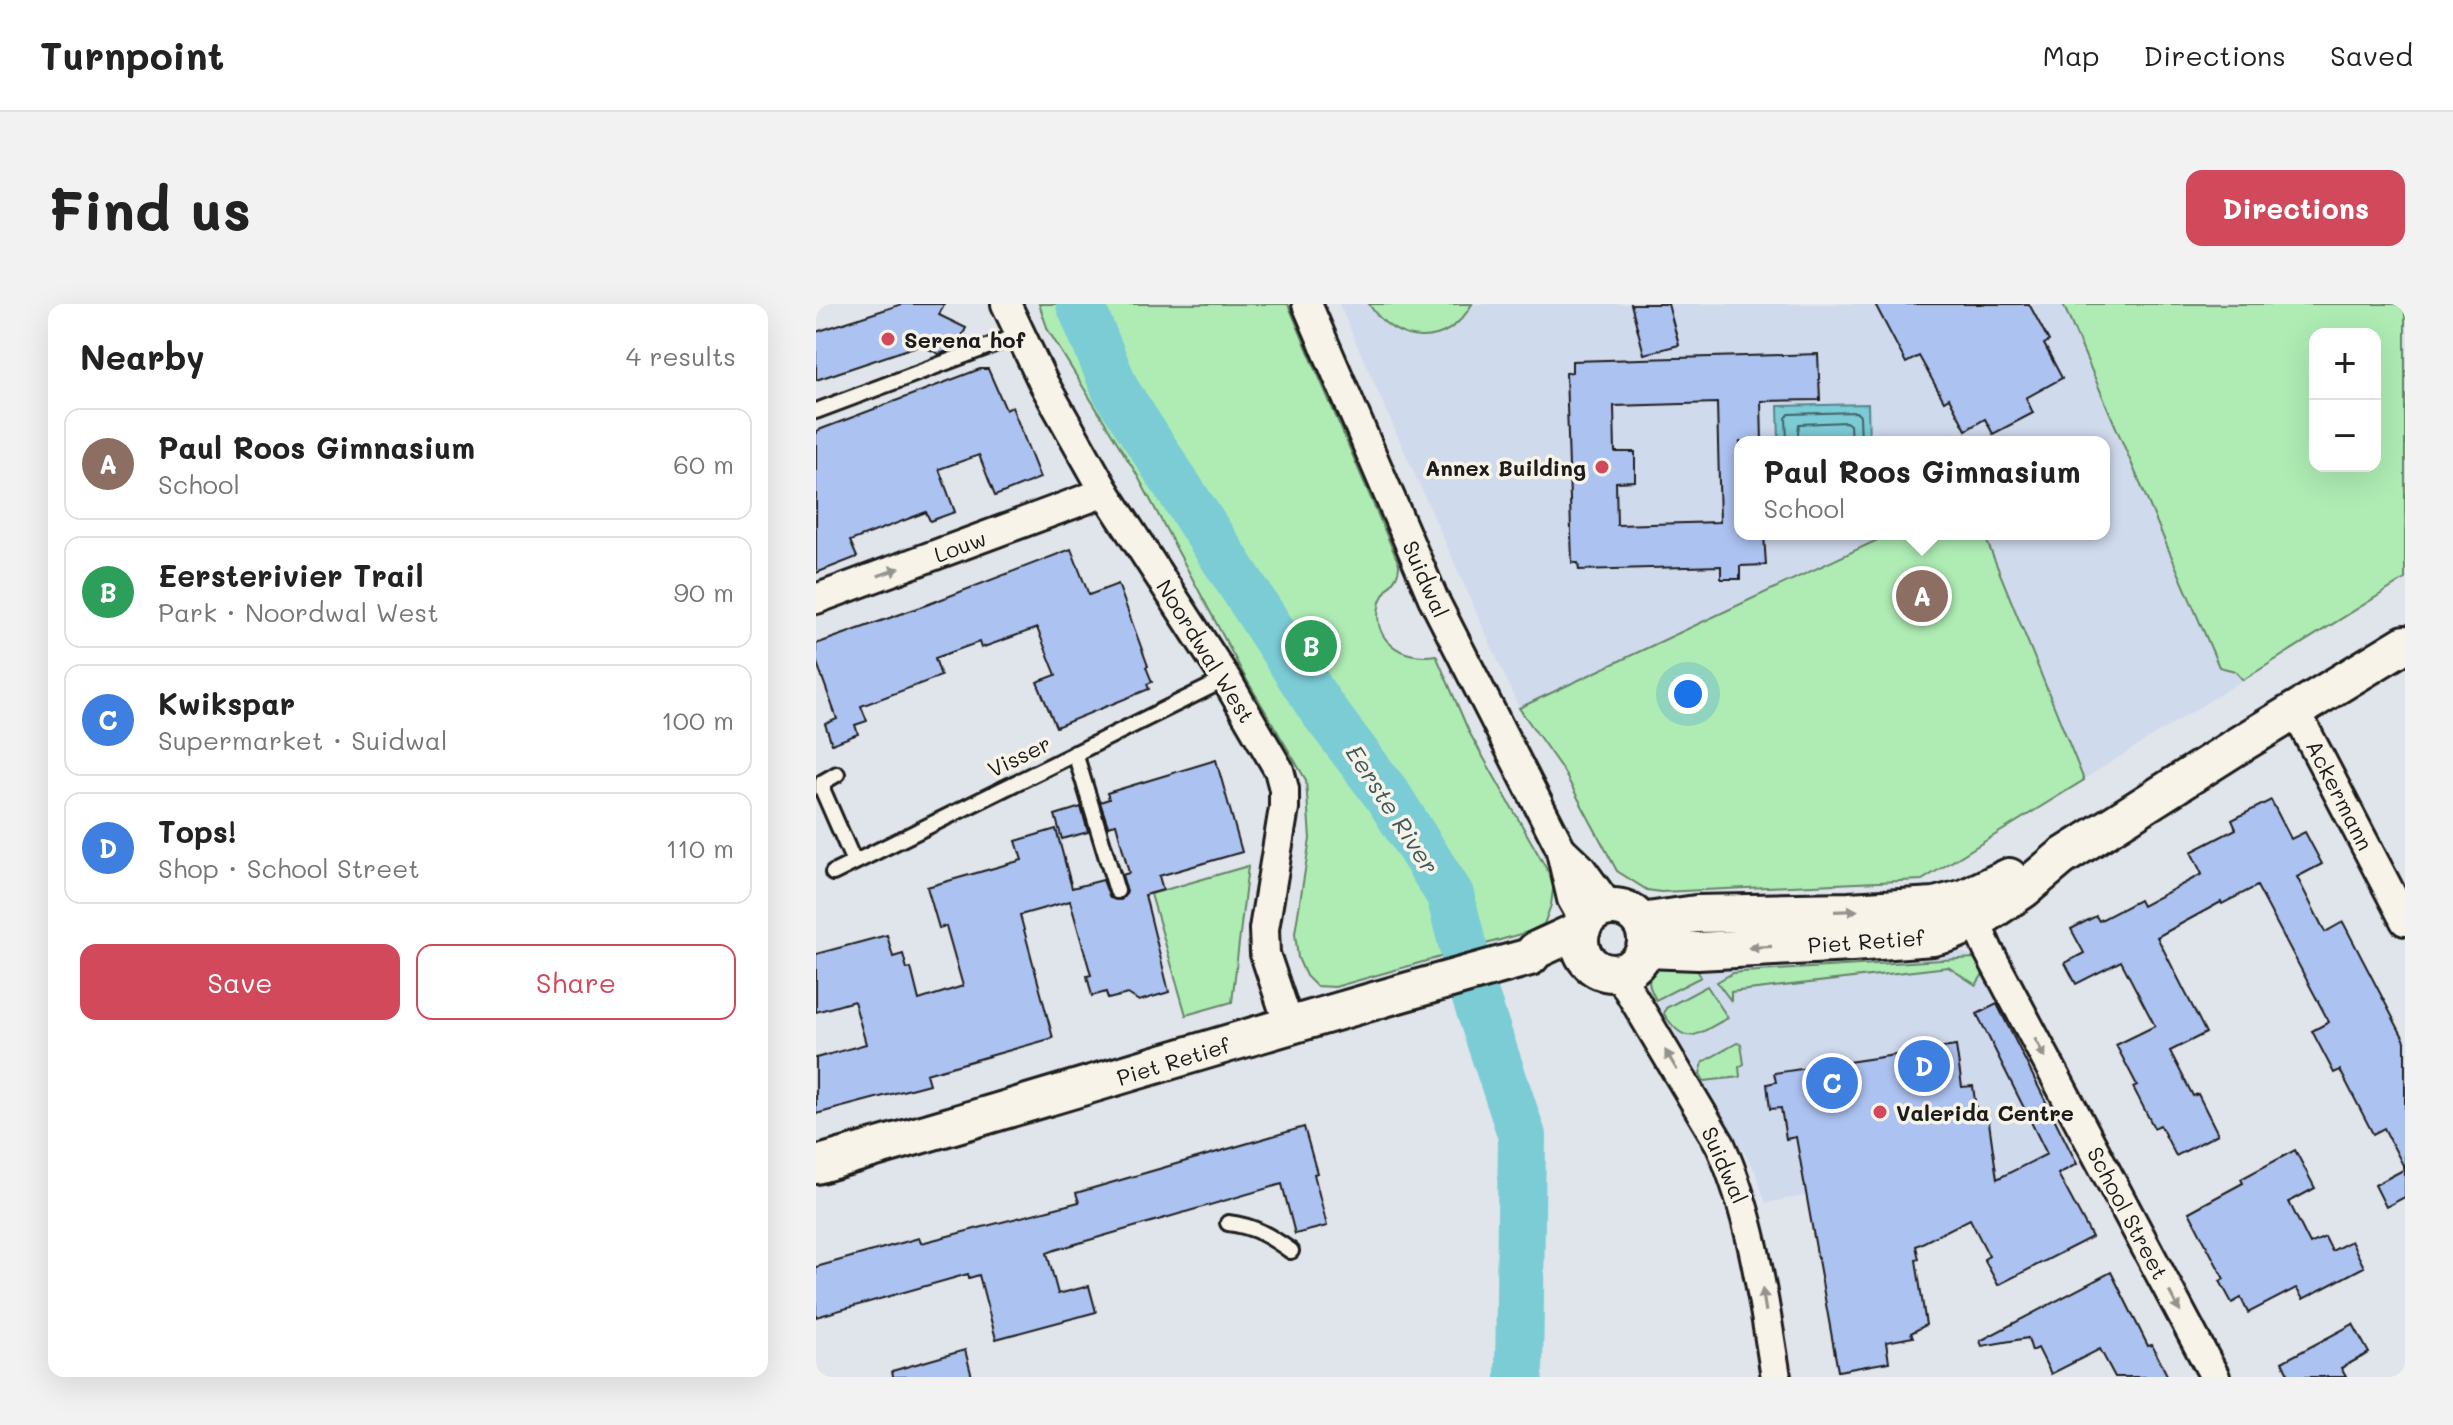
<!DOCTYPE html>
<html lang="en">
<head>
<meta charset="utf-8">
<style>
  :root { --surface:#fff; --page:#f2f2f2; --text:#222; --muted:#767676; --line:#e0e0e0; --accent:#d1495b }
  body { margin:0; font-family:Mali,sans-serif; background:var(--page); color:var(--text) }
  .controls { position:absolute; right:24px; top:24px; display:grid; overflow:hidden; border-radius:16px; box-shadow:0 8px 32px #0002 }
  .controls button { width:72px; height:72px; display:grid; place-items:center; padding:0; border:0; border-bottom:2px solid var(--line); background:var(--surface); color:var(--text); font:40px sans-serif }
  .you { position:absolute; left:872px; top:390px; width:28px; height:28px; margin:-20px; border:6px solid #fff; border-radius:50%; background:#1a73e8; box-shadow:0 0 0 12px #1a73e833 }
  .badge { display:grid; place-items:center; width:52px; height:52px; border-radius:50%; background:var(--accent); color:#fff; font-size:26px; font-weight:700 }
  .pin { position:absolute; translate:-50% -50%; border:4px solid #fff; box-shadow:0 2px 8px #0006 }
  .popup { position:absolute; left:918px; top:132px; width:376px; height:104px; box-sizing:border-box; display:grid; place-content:center; border-radius:16px; background:var(--surface); filter:drop-shadow(0 2px 6px #0005); font-size:26px; white-space:nowrap; color:var(--muted) }
  .popup b { font-size:30px; color:var(--text) }
  .popup::after { content:''; position:absolute; left:50%; top:100%; margin-left:-16px; border:16px solid transparent; border-top-color:var(--surface) }
  .list { margin:0; padding:0; list-style:none }
  h2 { display:flex; justify-content:space-between; align-items:center; height:104px; margin:0; padding:0 32px; font-size:34px }
  h2 small { font-size:26px; font-weight:400; color:var(--muted) }
  .list li { display:grid; grid-template-columns:52px 1fr auto; gap:24px; align-items:center; box-sizing:border-box; height:112px; margin:0 16px 16px; padding:0 16px; border:2px solid var(--line); border-radius:16px }
  .list b { display:block; font-size:30px; white-space:nowrap }
  .list p { margin:0; font-size:26px; white-space:nowrap; color:var(--muted) }
  .list em { font-size:26px; font-style:normal; color:var(--muted) }
  .actions { display:flex; gap:16px; padding:24px 32px }
  .actions a { flex:1; padding:18px 0; border:2px solid var(--accent); border-radius:16px; text-align:center; font-size:28px; color:var(--accent) }
  .actions .main { background:var(--accent); color:#fff }
  .map { position:relative; flex:none; width:1589px; height:1073px; overflow:hidden; border-radius:16px }
  header { display:flex; align-items:center; gap:48px; box-sizing:border-box; height:112px; padding:0 40px; background:var(--surface); border-bottom:2px solid var(--line) }
  header strong { font-size:38px }
  nav { display:flex; gap:44px; margin-inline-start:auto; font-size:28px }
  .intro { display:flex; align-items:center; justify-content:space-between; box-sizing:border-box; height:192px; padding:0 48px }
  h1 { margin:0; font-size:56px }
  .button { padding:20px 36px; border-radius:16px; background:var(--accent); color:#fff; font-size:28px; font-weight:700 }
  main { display:flex; gap:48px; padding:0 48px }
  aside { flex:1; background:var(--surface); border-radius:16px; box-shadow:0 8px 32px #0002 }
  .map>svg:first-child { display:block }
</style>
</head>
<body>
<header>
<strong>Turnpoint</strong>
<nav><a>Map</a><a>Directions</a><a>Saved</a></nav>
</header>
<div class="intro"><h1>Find us</h1><a class="button">Directions</a></div>
<main>
<aside>
<h2>Nearby<small>4 results</small></h2>
<ul class="list">
<li><span class="badge" style="background:#8d6e63">A</span><div><b>Paul Roos Gimnasium</b><p>School</p></div><em>60 m</em></li>
<li><span class="badge" style="background:#2e9e5b">B</span><div><b>Eersterivier Trail</b><p>Park · Noordwal West</p></div><em>90 m</em></li>
<li><span class="badge" style="background:#3f7fe0">C</span><div><b>Kwikspar</b><p>Supermarket · Suidwal</p></div><em>100 m</em></li>
<li><span class="badge" style="background:#3f7fe0">D</span><div><b>Tops!</b><p>Shop · School Street</p></div><em>110 m</em></li>
</ul>
<div class="actions"><a class="main">Save</a><a>Share</a></div>
</aside>
<div class="map">
<svg width="1589" height="1073" viewBox="0 0 1589 1073">
  <rect width="100%" height="100%" fill="#e0e4eb"/>
  <filter id="ink" filterUnits="userSpaceOnUse"><feTurbulence type="fractalNoise" baseFrequency=".0125" numOctaves="2"/><feDisplacementMap in="SourceGraphic" scale="16" xChannelSelector="R" yChannelSelector="G"/><feConvolveMatrix kernelMatrix="1 2 1 2 8 2 1 2 1" color-interpolation-filters="sRGB"/></filter>
  <g filter="url(#ink)">
    <g fill="#d0daed" fill-rule="evenodd">
      <path d="M523,0H1589V275L1106,576L845,588L831,586L801,567L748,468L703,404ZM1499,30H1559V162H1499ZM924,138H1288V230H924Z"/>
      <polygon points="1139,645 1159,654 1165,660 1167,670 1261,860 1124,931 1116,908 1085,873 950,899 939,867 832,683 835,669 840,662"/>
    </g>
    <g fill="#aeecb4" stroke="#658468" stroke-width="2" fill-rule="evenodd">
      <path d="M223,0H472L583,260C584,277 569,282 564,298C554,336 586,357 620,351L653,428L738,578L735,601L728,620L712,628L519,683L500,682L490,672L482,654L479,629L494,535L490,476L429,373L320,169L232,26Z"/>
      <path d="M553,0H656C631,46 579,42 553,0Z"/>
      <path d="M1247,0H1589V275L1427,376L1419,367L1403,363ZM1499,30H1559V162H1499Z"/>
      <polygon points="1074,230 1168,230 1268,476 1106,576 845,588 831,586 801,567 748,468 703,404"/>
      <polygon points="432,562 416,698 370,711 335,590"/>
      <polygon points="1159,654 1165,660 1167,670 1160,681 1132,663 915,688 915,697 901,678 917,669 926,668"/>
      <path d="M877,659L885,673L840,696C832,682 830,675 840,662Z"/>
      <path d="M891,682L912,714C880,730 871,745 848,710L850,704Z"/>
      <polygon points="921,739 925,740 928,760 923,763 924,773 888,777 884,770 887,758"/>
    </g>
    <polygon fill="#7bccd6" stroke="#55868c" stroke-width="2" points="1052,100 1053,138 963,138 962,102"/>
    <g fill="none" stroke-linecap="round" stroke-linejoin="round">
      <g stroke="#426266" stroke-width="2">
        <polyline points="971,138 970,114 973,110 1040,108 1044,112 1045,138"/>
        <polyline points="981,138 983,120 1030,118 1034,121 1035,138"/>
      </g>
      <polyline stroke="#7bccd6" stroke-width="48" points="264,0 300,87 506,405 572,492 634,591 659,691 706,832 703,1073"/>
    </g>
    <g fill="#acc2f1" stroke="#1c1c1c" stroke-width="2" fill-rule="evenodd">
      <polygon points="86,0 128,0 123,11 150,24 140,44 123,50 104,41 0,76 0,28"/>
      <polygon points="815,0 852,0 863,41 828,50"/>
      <polygon points="1059,0 1213,0 1233,37 1228,40 1246,74 1210,94 1217,109 1177,130 1169,115 1150,126 1133,94 1128,97 1103,52 1090,59"/>
      <path d="M1002,50L1004,96L945,97L946,138H924V230H948L950,261L924,262V275H905V262L763,266L762,259H756L750,69L756,68V57ZM901,99L904,218L801,221L800,178L819,177V148H799L798,102Z"/>
      <polygon points="164,65 172,65 190,106 196,103 224,174 179,192 163,151 123,165 139,208 114,217 110,208 34,237 41,253 0,269 0,127"/>
      <polygon points="255,245 273,291 302,280 332,362 330,363 336,378 331,380 333,385 240,423 221,378 240,371 221,324 165,344 163,338 119,354 125,372 45,402 51,417 39,421 42,430 16,440 9,420 21,415 0,356 0,340 113,300"/>
      <polygon points="400,456 426,548 343,572 347,586 329,591 353,688 323,697 312,690 292,695 290,688 276,692 271,672 275,671 254,597 204,611 237,734 110,770 113,780 0,810 0,754 50,740 38,697 0,708 0,650 71,631 77,653 87,650 91,665 95,664 103,696 147,682 130,622 123,624 111,583 206,556 200,537 240,525 256,584 287,576 294,594 305,596 311,588 306,571 313,569 300,520 292,522 284,498 293,495 291,489"/>
      <polygon points="1455,496 1475,535 1489,528 1506,560 1481,573 1509,628 1527,618 1589,737 1589,893 1570,903 1559,881 1589,865 1568,824 1557,830 1524,766 1518,769 1496,727 1513,718 1441,582 1406,600 1405,598 1341,633 1390,729 1354,747 1377,792 1382,790 1402,830 1360,852 1344,821 1338,824 1317,783 1321,781 1300,741 1339,722 1305,657 1260,680 1249,659 1268,649 1255,625 1280,612 1283,617 1323,596 1326,602 1386,570 1375,548 1420,525 1416,516"/>
      <polygon points="265,503 272,528 246,535 239,511"/>
      <polygon points="1181,700 1261,860 1242,870 1276,933 1182,981 1168,955 1173,952 1154,915 1100,942 1103,955 1100,956 1110,1021 1095,1029 1097,1033 1070,1038 1073,1058 1022,1067 980,833 970,835 965,804 954,805 951,780 960,778 958,769 1140,742 1146,783 1157,782 1161,812 1172,811 1181,875 1231,850 1161,710"/>
      <polygon points="488,823 501,869 498,870 511,922 479,930 466,880 239,946 231,949 242,990 273,982 280,1008 180,1035 163,971 153,974 152,970 0,1013 0,963 103,934 105,939 263,898 260,889"/>
      <polygon points="1479,846 1499,884 1473,898 1494,940 1509,933 1516,947 1535,937 1548,963 1487,995 1480,984 1432,1009 1425,994 1416,999 1404,977 1408,975 1373,908 1427,879 1425,875"/>
      <polygon points="1295,968 1332,1042 1336,1041 1352,1073 1299,1073 1284,1045 1235,1070 1222,1044 1216,1047 1212,1034 1166,1042 1164,1037"/>
      <polygon points="1537,1020 1553,1049 1525,1064 1530,1073 1474,1073 1466,1058"/>
      <polygon points="149,1046 156,1073 77,1073 76,1067"/>
    </g>
    <g fill="none" stroke-linecap="round" stroke-linejoin="round">
      <defs>
        <g id="service">
          <polyline points="0,107 203,31"/>
          <polyline points="259,449 301,587"/>
          <polyline points="21,470 7,478 7,487 38,558"/>
          <polyline points="17,569 410,375"/>
          <path d="M412,919C438,922 454,932 475,947"/>
        </g>
        <g id="minor">
          <polyline points="190,0 227,78 289,188 410,375 463,466 468,485 468,504 448,625 449,650 473,721"/>
          <polyline points="491,0 617,294 744,543 756,595 769,618"/>
          <polyline points="0,295 289,188"/>
          <polyline points="1480,408 1589,617"/>
          <polyline points="744,544 764,563 793,603"/>
          <polyline points="1151,599 1172,646 1399,1073"/>
          <path d="M803,670L904,840C937,915 947,993 960,1073"/>
        </g>
        <g id="tertiary">
          <circle cx="797" cy="636" r="33"/>
          <polyline points="825,618 880,610 1033,607 1119,602 1149,594 1193,573"/>
          <polyline points="830,645 882,647 1036,639 1117,633 1133,629 1159,618 1208,585 1246,553 1421,442 1589,340"/>
          <path d="M0,861C238,793 475,718 714,653L720,646L766,625"/>
        </g>
      </defs>
      <use href="#service" stroke="#1c1c1c" stroke-width="20"/>
      <use href="#minor" stroke="#1c1c1c" stroke-width="34"/>
      <use href="#tertiary" stroke="#1c1c1c" stroke-width="42"/>
      <use href="#service" stroke="#f7f3e8" stroke-width="14"/>
      <use href="#minor" stroke="#f7f3e8" stroke-width="28"/>
      <use href="#tertiary" stroke="#f7f3e8" stroke-width="36"/>
    </g>
    <defs><path id="oneway-solid" d="M-6-.8H1V-3.2L6.5 0L1 3.2V.8H-6Z" transform="scale(2)"/></defs>
    <g fill="#94928c">
      <use href="#oneway-solid" transform="translate(73 268) rotate(-20)"/>
      <use href="#oneway-solid" transform="translate(1030 607) rotate(-2)"/>
      <use href="#oneway-solid" transform="translate(944 643) rotate(177)"/>
      <use href="#oneway-solid" transform="translate(1224 744) rotate(62)"/>
      <use href="#oneway-solid" transform="translate(855 756) rotate(-121)"/>
      <use href="#oneway-solid" transform="translate(948 996) rotate(-99)"/>
      <use href="#oneway-solid" transform="translate(1359 998) rotate(62)"/>
    </g>
  </g>
  <g fill="#d1495b" stroke="#f7f3e8" stroke-width="3">
    <circle cx="72" cy="35" r="8"/>
    <circle cx="786" cy="163" r="8"/>
    <circle cx="1064" cy="808" r="8"/>
  </g>
  <g text-anchor="middle" dominant-baseline="central" stroke-width="7" stroke-linejoin="round" paint-order="stroke">
    <g font-size="22" font-weight="bold" fill="#1c1c1c" stroke="#f7f3e8" text-anchor="start">
      <text x="88" y="35">Serena hof</text>
      <text x="770" y="163" text-anchor="end">Annex Building</text>
      <text x="1080" y="808">Valerida Centre</text>
    </g>
    <g font-size="22" fill="#1c1c1c" stroke="#f7f3e8">
      <text transform="translate(144 242) rotate(-20)">Louw</text>
      <text transform="translate(610 275) rotate(66)">Suidwal</text>
      <text transform="translate(390 347) rotate(58)">Noordwal West</text>
      <text transform="translate(203 452) rotate(-26)">Visser</text>
      <text transform="translate(1524 491) rotate(63)">Ackermann</text>
      <text transform="translate(1050 637) rotate(-4)">Piet Retief</text>
      <text transform="translate(357 757) rotate(-17)">Piet Retief</text>
      <text transform="translate(909 861) rotate(66)">Suidwal</text>
      <text transform="translate(1312 909) rotate(62)">School Street</text>
    </g>
    <g font-size="24" font-style="italic" fill="#3d5a5d" stroke="#f7f3e8">
      <text transform="translate(577 505) rotate(57)">Eerste River</text>
    </g>
  </g>
</svg>
<div class="controls">
<button>+</button>
<button>−</button>
</div>
<div class="you"></div>
<div class="pin badge" style="left:1106px;top:292px;background:#8d6e63">A</div>
<div class="popup"><b>Paul Roos Gimnasium</b>School</div>
<div class="pin badge" style="left:495px;top:342px;background:#2e9e5b">B</div>
<div class="pin badge" style="left:1016px;top:779px;background:#3f7fe0">C</div>
<div class="pin badge" style="left:1108px;top:762px;background:#3f7fe0">D</div>
</div>
</main>
</body>
</html>
